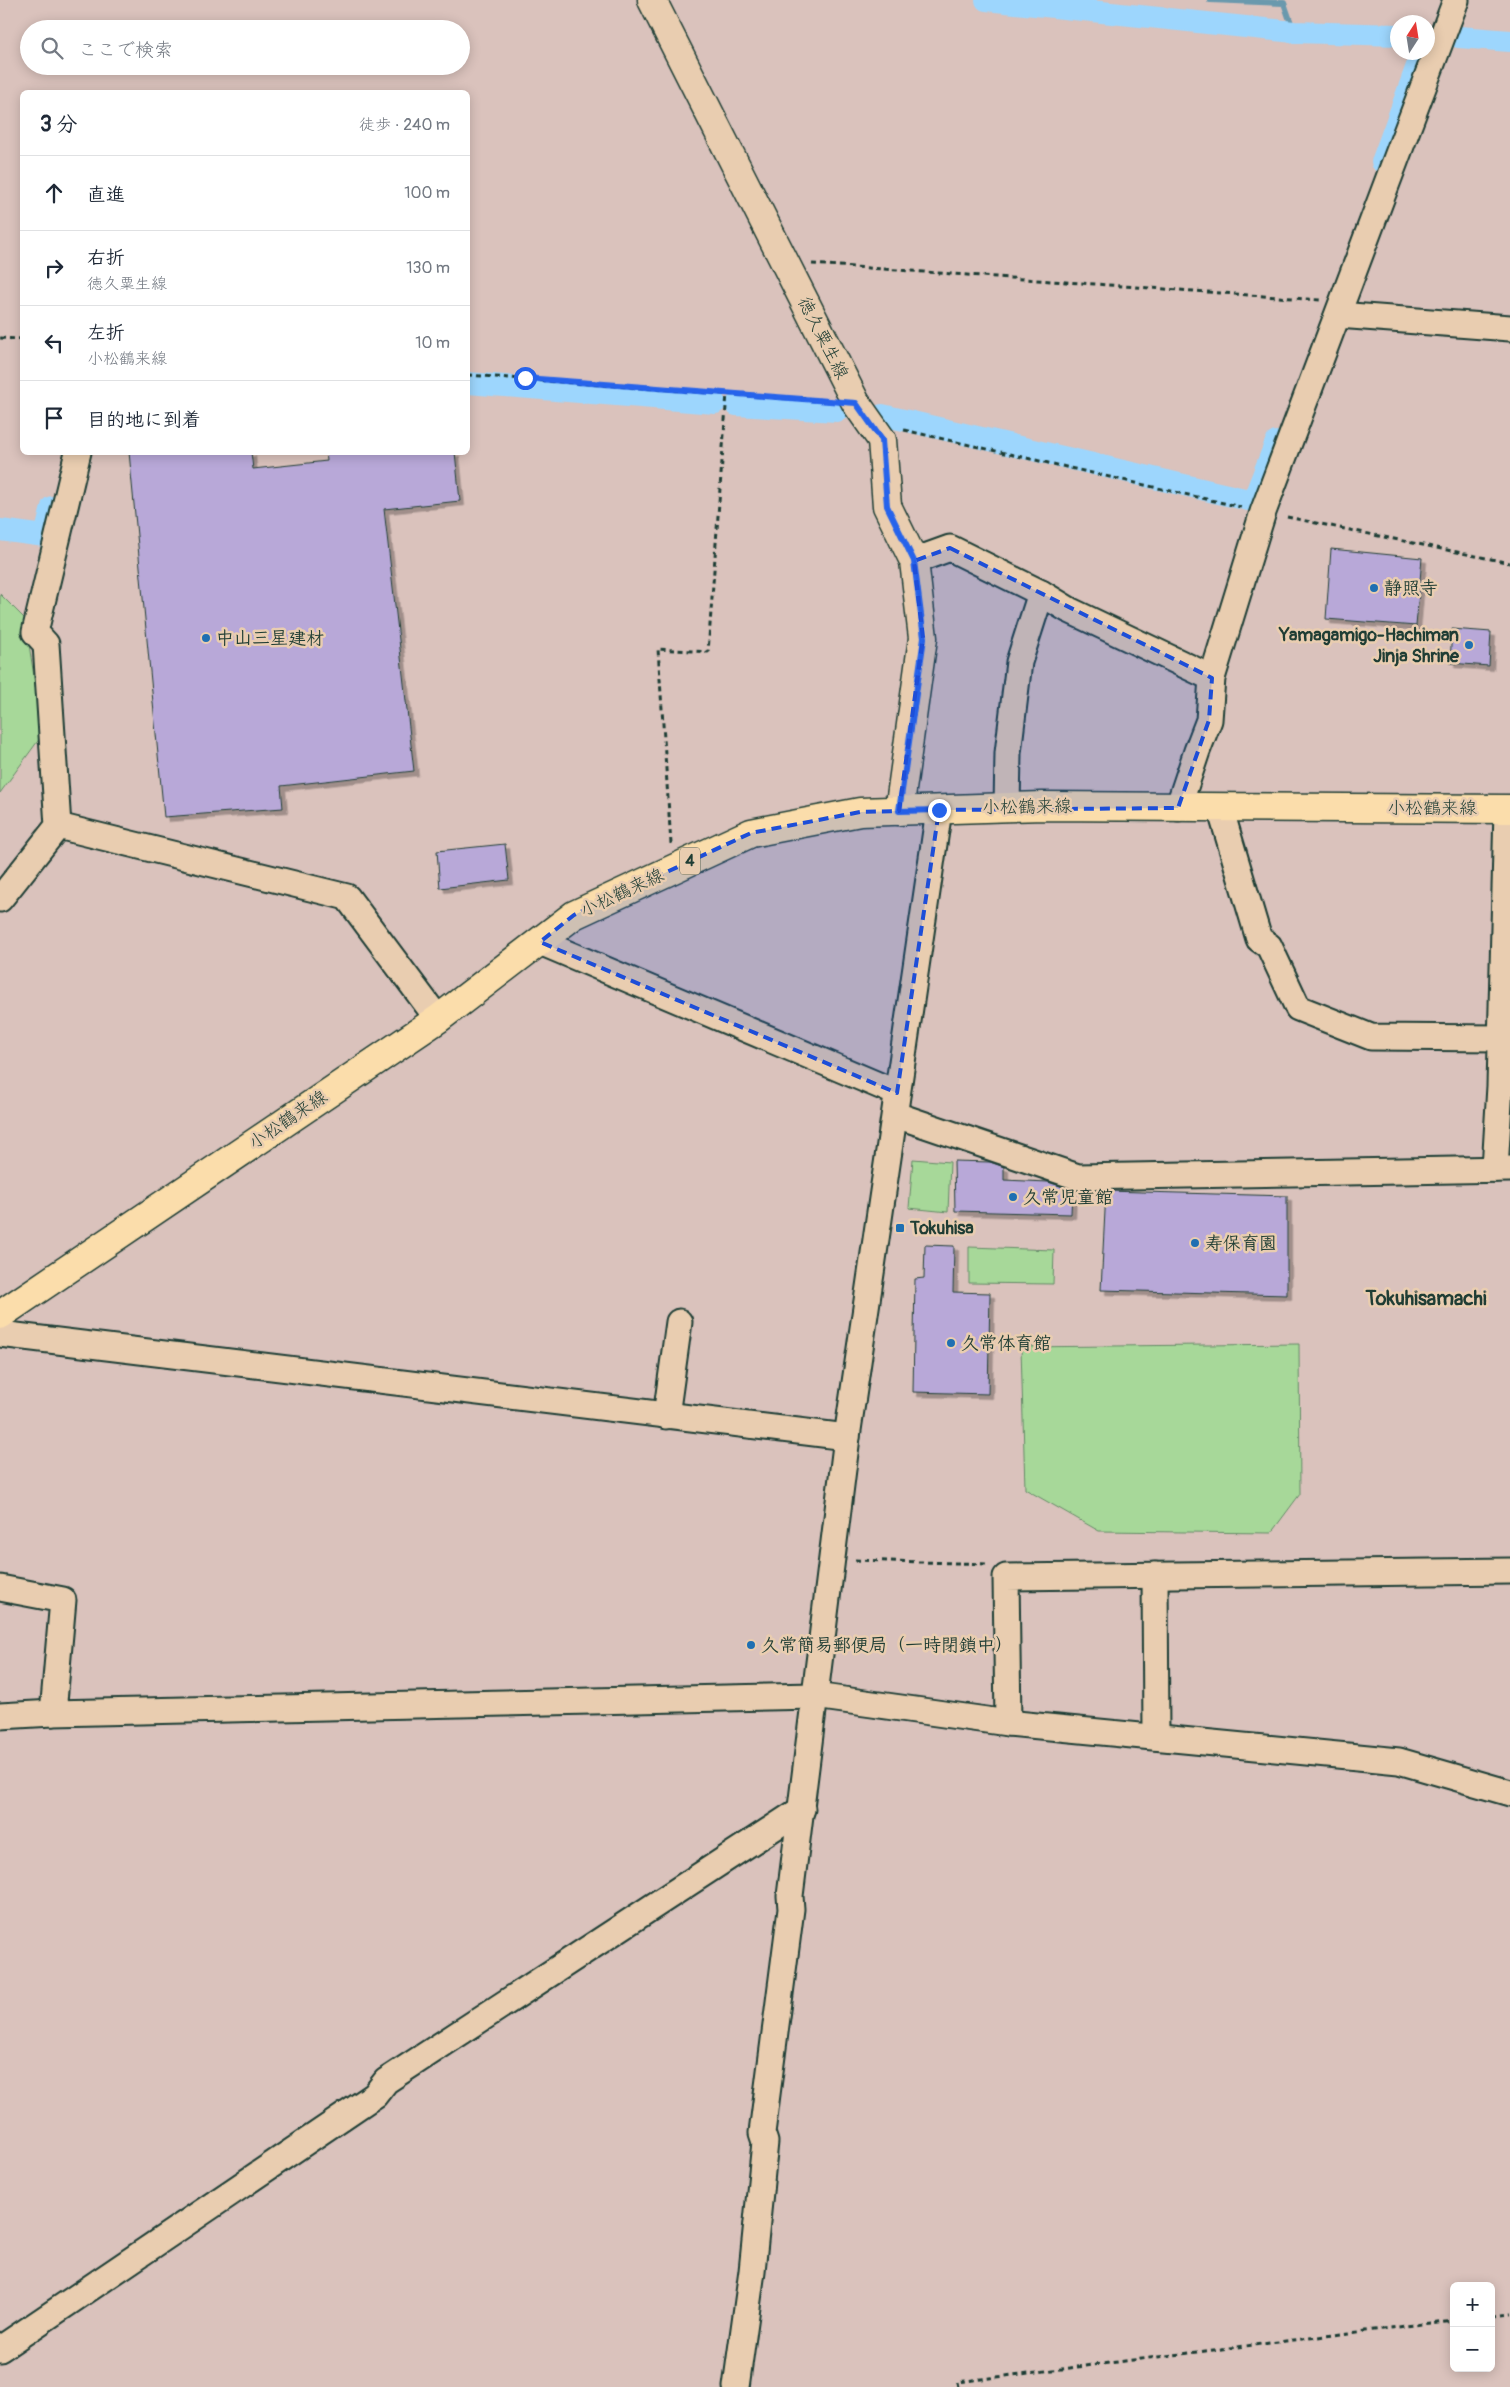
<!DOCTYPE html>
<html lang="ja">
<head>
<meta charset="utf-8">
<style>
  :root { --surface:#fff; --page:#f2f2f3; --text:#1f2937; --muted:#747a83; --line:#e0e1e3 }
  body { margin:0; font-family:Pangolin,"Klee One",sans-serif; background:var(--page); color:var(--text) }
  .controls { position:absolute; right:15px; bottom:15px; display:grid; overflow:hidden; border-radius:8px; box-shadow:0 2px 12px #0003 }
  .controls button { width:45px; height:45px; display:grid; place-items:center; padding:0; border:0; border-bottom:1px solid var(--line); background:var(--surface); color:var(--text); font:25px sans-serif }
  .compass { position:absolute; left:1390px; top:15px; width:45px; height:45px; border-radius:50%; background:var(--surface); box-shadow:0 2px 12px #0003; rotate:12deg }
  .stop { position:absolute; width:15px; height:15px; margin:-11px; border:4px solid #2563eb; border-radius:50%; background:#fff }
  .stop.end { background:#2563eb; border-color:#fff; box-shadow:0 1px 5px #0008 }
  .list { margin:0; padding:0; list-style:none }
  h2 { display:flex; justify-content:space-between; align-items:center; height:65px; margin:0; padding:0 20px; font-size:21px }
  h2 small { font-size:16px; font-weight:400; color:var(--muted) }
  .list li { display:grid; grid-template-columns:32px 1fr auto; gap:15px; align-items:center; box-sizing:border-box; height:75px; padding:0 20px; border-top:1px solid var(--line) }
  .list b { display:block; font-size:19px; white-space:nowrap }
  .list p { margin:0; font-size:16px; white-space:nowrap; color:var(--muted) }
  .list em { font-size:16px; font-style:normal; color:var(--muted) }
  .icon { flex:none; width:28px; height:28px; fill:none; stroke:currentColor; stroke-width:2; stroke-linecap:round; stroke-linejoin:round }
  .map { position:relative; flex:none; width:1510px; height:2387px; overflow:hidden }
  .search { position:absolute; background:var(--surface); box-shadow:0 2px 12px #0003; left:20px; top:20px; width:450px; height:55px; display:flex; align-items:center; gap:12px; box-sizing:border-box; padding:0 18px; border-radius:28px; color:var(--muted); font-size:19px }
  .panel { position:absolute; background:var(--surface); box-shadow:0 2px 12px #0003; left:20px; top:90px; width:450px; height:365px; border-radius:8px }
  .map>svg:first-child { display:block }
</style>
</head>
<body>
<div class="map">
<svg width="1510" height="2387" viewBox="0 0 1510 2387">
  <defs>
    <filter id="shadow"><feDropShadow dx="4.5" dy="4.5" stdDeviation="0" flood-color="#0004"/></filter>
  </defs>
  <rect width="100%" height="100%" fill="#dac2bc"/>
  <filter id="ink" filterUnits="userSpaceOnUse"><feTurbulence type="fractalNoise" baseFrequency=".02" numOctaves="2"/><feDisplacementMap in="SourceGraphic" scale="10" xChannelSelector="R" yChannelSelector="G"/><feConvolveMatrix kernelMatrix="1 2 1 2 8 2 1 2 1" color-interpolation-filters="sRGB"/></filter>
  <g filter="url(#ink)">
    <g fill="#a7d899" stroke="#638a66">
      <polygon points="0,594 25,619 43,734 0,793"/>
      <polygon points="913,1159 950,1162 948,1212 909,1208"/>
      <polygon points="969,1247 1054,1250 1053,1284 969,1283"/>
      <polygon points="1299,1344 1300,1494 1271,1533 1099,1531 1025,1489 1021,1347"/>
    </g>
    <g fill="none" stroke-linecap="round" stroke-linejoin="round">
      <polyline stroke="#6b99ad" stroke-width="6" points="1210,0 1284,3 1294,32"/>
      <g stroke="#9dd6fd" stroke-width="22">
        <polyline points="986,0 1294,32 1398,35"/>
        <polyline points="1428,37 1428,36"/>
        <polyline points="1459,37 1510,41"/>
        <polyline points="1382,162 1422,52"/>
        <polyline points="468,383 715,403"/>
        <polyline points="736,405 837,411"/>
        <polyline points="882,415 1253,501 1276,442"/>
        <polyline points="0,530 45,536 52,507"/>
      </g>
    </g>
    <g fill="#b8a8d8" stroke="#1f3d34" filter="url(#shadow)">
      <polygon points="129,452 251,452 253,469 327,461 326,452 455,452 460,501 384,509 414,771 281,786 283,808 164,817"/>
      <polygon points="1331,549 1422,558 1416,626 1326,619"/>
      <polygon points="1452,629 1491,632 1489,666 1450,663"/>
      <polygon points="505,844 509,880 440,888 437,851"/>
      <polygon points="954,1161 990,1162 1004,1167 1004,1180 1048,1182 1072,1190 1071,1214 955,1211"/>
      <polygon points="1106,1191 1287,1196 1287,1295 1101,1290"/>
      <polygon points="925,1245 954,1246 953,1292 990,1293 988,1394 913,1392 915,1279 924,1278"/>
    </g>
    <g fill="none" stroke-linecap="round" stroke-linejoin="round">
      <defs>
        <g id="minor">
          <polyline points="1338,315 1510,328"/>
          <polyline points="914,561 950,548 1041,593 1069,610 1212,678"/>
          <polyline points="1007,807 1008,753 1019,662 1041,593"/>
          <polyline points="1178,808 1197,751 1209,720 1212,678 1263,512 1456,0"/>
          <polyline points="1220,808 1259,939 1269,946 1298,1008 1371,1037 1501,1038"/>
          <polyline points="58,826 347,897 438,1019"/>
          <polyline points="0,899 58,826 46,644 35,632 78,452"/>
          <polyline points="540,942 897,1093"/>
          <polyline points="896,1115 1078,1177 1510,1169"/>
          <polyline points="1495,1169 1500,1086 1507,809"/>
          <polyline points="0,1334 847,1437"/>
          <polyline points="666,1416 679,1322"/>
          <polyline points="1155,1575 1156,1737"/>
          <polyline points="0,1588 63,1600 53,1713"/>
          <polyline points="0,1716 53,1713 815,1696 1008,1723 1399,1761 1510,1793"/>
          <polyline points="1008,1723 1006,1577 1510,1571"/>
          <polyline points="0,2349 375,2095 386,2081 802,1809"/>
          <polyline points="736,2387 752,2271 765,2142 762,2133 791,1909 790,1896 847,1437 939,810"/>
        </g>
        <polyline id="secondary" points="652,0 856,403 882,440 887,506 914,561 923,638 899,811"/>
        <polyline id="primary" points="0,1315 438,1019 574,915 751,833 860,812 1043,806 1510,809"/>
      </defs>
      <use href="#minor" stroke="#1f3d34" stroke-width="29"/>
      <use href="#secondary" stroke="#1f3d34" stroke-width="31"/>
      <use href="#primary" stroke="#1f3d34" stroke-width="31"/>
      <g stroke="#1f3d34" stroke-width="3" stroke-dasharray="5 4" stroke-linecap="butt">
        <polyline points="812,264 1320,300"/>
        <polyline points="0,338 22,339"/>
        <polyline points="468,375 828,401"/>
        <polyline points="904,430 1241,507"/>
        <polyline points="1287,517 1510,563"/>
        <polyline points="671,844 658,649 708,652 727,393"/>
        <polyline points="855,1560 989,1564"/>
        <polyline points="1491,2315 1510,2313"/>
        <polyline points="958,2387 957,2382 1454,2320"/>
      </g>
      <use href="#minor" stroke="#e9cdb0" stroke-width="25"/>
      <use href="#secondary" stroke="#e9cdb0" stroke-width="28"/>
      <use href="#primary" stroke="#fbddab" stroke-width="28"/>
    </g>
  </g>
  <g fill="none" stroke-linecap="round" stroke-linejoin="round" filter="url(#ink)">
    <polyline stroke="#2563eb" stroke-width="6" points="525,378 856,403 882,440 887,506 914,561 924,638 899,811 939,810"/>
  </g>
  <path fill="#1d4ed8" fill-opacity="0.2" stroke="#1d4ed8" stroke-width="4" stroke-dasharray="10 6" stroke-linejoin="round" d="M950,548L1212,678L1209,720L1178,808L939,810L897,1093L540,942L574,915L751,833L860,812L899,811L923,638L914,561Z"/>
  <g fill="#1f6fb2" stroke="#e9cdb0" stroke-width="2">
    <circle cx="1374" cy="588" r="5"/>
    <circle cx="206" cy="638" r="5"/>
    <circle cx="1469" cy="645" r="5"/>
    <circle cx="1013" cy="1197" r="5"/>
    <rect x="895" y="1223" width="10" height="10" rx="2.5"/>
    <circle cx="1195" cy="1243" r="5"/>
    <circle cx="951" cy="1343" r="5"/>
    <circle cx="751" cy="1645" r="5"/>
  </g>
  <g text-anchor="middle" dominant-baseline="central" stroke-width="5" stroke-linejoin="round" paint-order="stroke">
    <rect fill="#e9cdb0" stroke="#5c6859" stroke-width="1" x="680" y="847.5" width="20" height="27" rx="4"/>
    <g font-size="16" font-weight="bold" fill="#1f3d34">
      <text x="690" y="861">4</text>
    </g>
    <g font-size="18" fill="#1f3d34" stroke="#e9cdb0">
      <text transform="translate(823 338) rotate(63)">徳久粟生線</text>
      <text transform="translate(1027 807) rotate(-1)">小松鶴来線</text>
      <text x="1432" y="808">小松鶴来線</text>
      <text transform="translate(622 893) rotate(-25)">小松鶴来線</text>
      <text transform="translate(288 1120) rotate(-34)">小松鶴来線</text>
    </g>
    <g font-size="18" font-weight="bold" fill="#1f3d34" stroke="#e9cdb0" text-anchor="start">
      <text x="1384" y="588">静照寺</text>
      <text x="1459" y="635" text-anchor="end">Yamagamigo-Hachiman<tspan x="1459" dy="21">Jinja Shrine</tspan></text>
      <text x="216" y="638">中山三星建材</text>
      <text x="1023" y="1197">久常児童館</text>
      <text x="910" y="1228">Tokuhisa</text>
      <text x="1205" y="1243">寿保育園</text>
      <text x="961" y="1343">久常体育館</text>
      <text x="761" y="1645">久常簡易郵便局（一時閉鎖中）</text>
    </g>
    <g font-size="20" font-weight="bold" fill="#1f3d34" stroke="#e9cdb0">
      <text x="1426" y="1298">Tokuhisamachi</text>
    </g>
  </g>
</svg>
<div class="controls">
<button>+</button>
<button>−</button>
</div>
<svg class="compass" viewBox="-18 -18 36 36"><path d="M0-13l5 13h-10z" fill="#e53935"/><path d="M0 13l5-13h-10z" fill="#747a83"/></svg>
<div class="stop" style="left:525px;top:378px"></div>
<div class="stop end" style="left:939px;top:810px"></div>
<div class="search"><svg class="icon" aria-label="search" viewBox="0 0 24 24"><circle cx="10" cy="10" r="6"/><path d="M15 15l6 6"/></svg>ここで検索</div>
<section class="panel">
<h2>3 分<small>徒歩 · 240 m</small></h2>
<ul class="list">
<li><svg class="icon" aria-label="ahead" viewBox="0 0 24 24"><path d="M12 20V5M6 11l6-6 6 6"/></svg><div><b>直進</b></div><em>100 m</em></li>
<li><svg class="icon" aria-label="right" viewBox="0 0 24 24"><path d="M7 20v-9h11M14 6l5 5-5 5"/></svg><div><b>右折</b><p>徳久粟生線</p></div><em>130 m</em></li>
<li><svg class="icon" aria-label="left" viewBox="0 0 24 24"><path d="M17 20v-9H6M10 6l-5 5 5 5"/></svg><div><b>左折</b><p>小松鶴来線</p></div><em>10 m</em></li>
<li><svg class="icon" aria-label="arrive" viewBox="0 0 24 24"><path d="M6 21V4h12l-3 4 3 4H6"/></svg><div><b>目的地に到着</b></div></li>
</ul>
</section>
</div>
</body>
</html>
